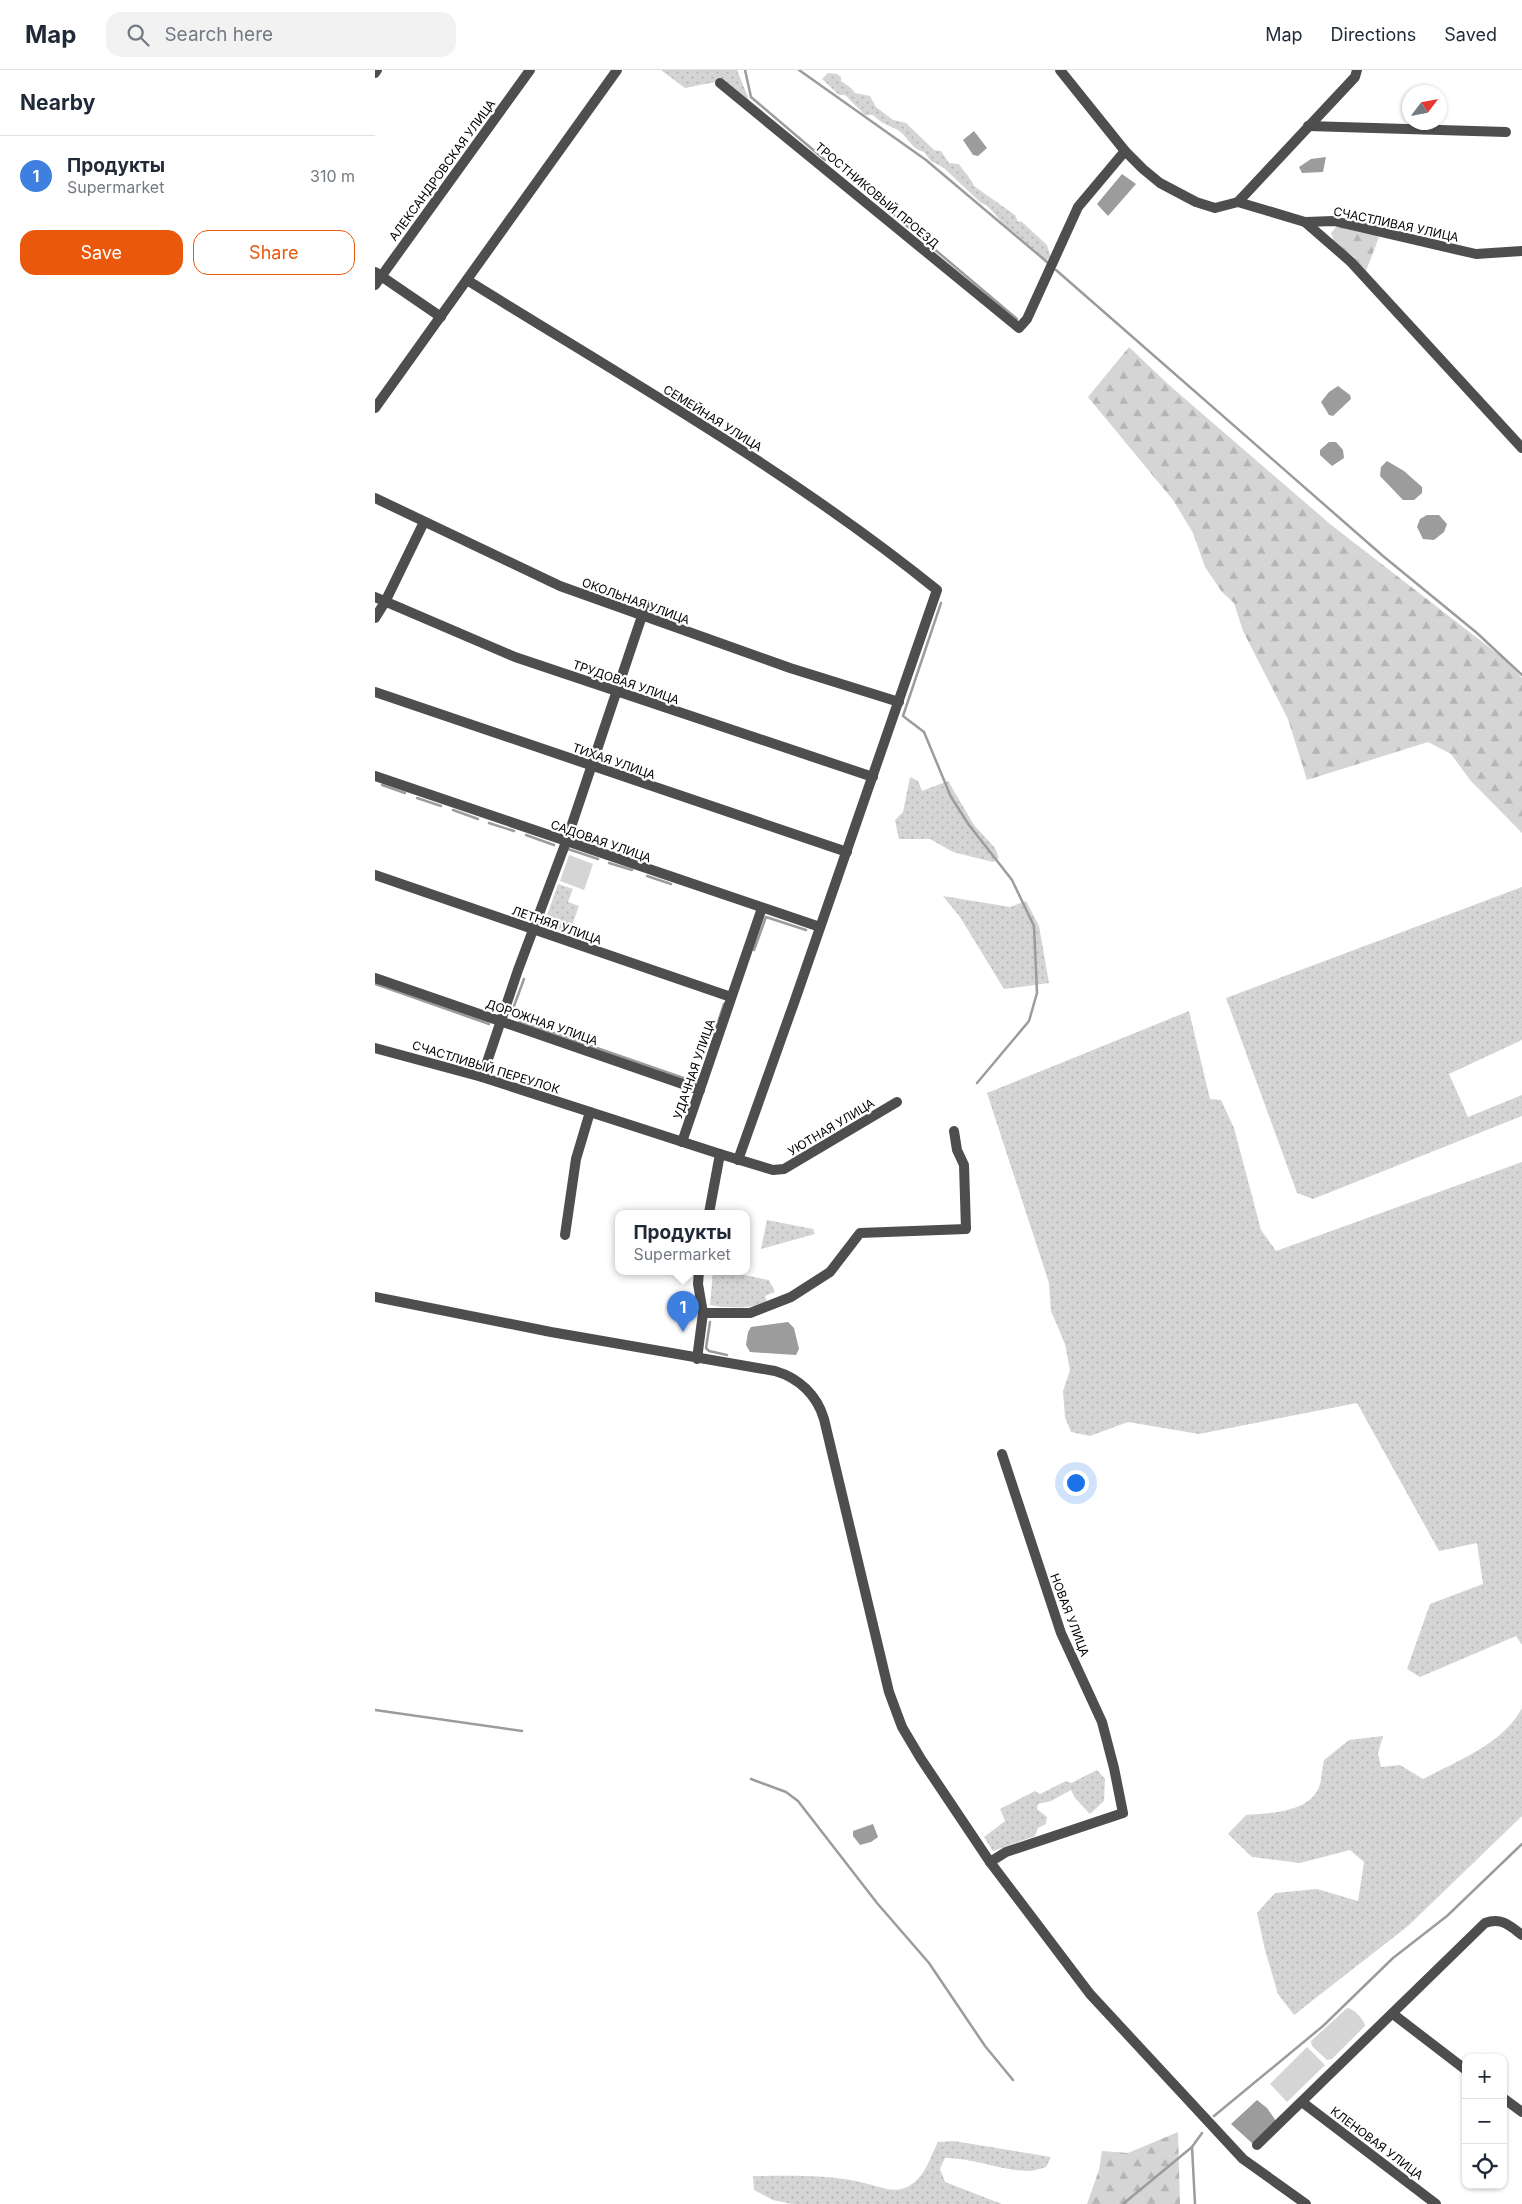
<!DOCTYPE html>
<html lang="en">
<head>
<meta charset="utf-8">
<style>
  :root { --surface:#fff; --page:#f2f2f3; --text:#1f2937; --muted:#747a83; --line:#e0e1e3; --accent:#ea580c }
  body { margin:0; font-family:Inter,sans-serif; background:var(--page); color:var(--text) }
  .controls { position:absolute; right:15px; bottom:15px; display:grid; overflow:hidden; border-radius:10px; box-shadow:0 1px 4px #0004 }
  .controls button { width:45px; height:45px; display:grid; place-items:center; padding:0; border:0; border-bottom:1px solid var(--line); background:var(--surface); color:var(--text); font:25px sans-serif }
  .compass { position:absolute; left:1027px; top:15px; width:45px; height:45px; border-radius:50%; background:var(--surface); box-shadow:0 1px 4px #0004; rotate:58deg }
  .you { position:absolute; left:700px; top:1412px; width:18px; height:18px; margin:-12px; border:4px solid #fff; border-radius:50%; background:#1a73e8; box-shadow:0 0 0 8px #1a73e833 }
  .badge { display:grid; place-items:center; width:32px; height:32px; border-radius:50%; background:var(--accent); color:#fff; font-size:16px; font-weight:700 }
  .pin { position:absolute; translate:-50% -41px; filter:drop-shadow(0 1px 2px #0008) }
  .pin::after { content:''; position:absolute; top:26px; width:18px; height:15px; background:inherit; clip-path:polygon(0 0,100% 0,50% 100%) }
  .popup { position:absolute; left:240px; top:1140px; width:135px; height:65px; box-sizing:border-box; display:grid; place-content:center; border-radius:10px; background:var(--surface); filter:drop-shadow(0 1px 4px #0005); font-size:16px; white-space:nowrap; color:var(--muted) }
  .popup b { font-size:19px; color:var(--text) }
  .popup::after { content:''; position:absolute; left:50%; top:100%; margin-left:-10px; border:10px solid transparent; border-top-color:var(--surface) }
  .list { margin:0; padding:0; list-style:none }
  h2 { display:flex; justify-content:space-between; align-items:center; height:65px; margin:0; padding:0 20px; font-size:21px }
  h2 small { font-size:16px; font-weight:400; color:var(--muted) }
  .list li { display:grid; grid-template-columns:32px 1fr auto; gap:15px; align-items:center; box-sizing:border-box; height:80px; padding:0 20px; border-top:1px solid var(--line) }
  .list b { display:block; font-size:19px; white-space:nowrap }
  .list p { margin:0; font-size:16px; white-space:nowrap; color:var(--muted) }
  .list em { font-size:16px; font-style:normal; color:var(--muted) }
  .actions { display:flex; gap:10px; padding:15px 20px }
  .actions a { flex:1; padding:11px 0; border:1px solid var(--accent); border-radius:15px; text-align:center; font-size:18px; color:var(--accent) }
  .actions .main { background:var(--accent); color:#fff }
  .icon { flex:none; width:28px; height:28px; fill:none; stroke:currentColor; stroke-width:2; stroke-linecap:round; stroke-linejoin:round }
  .map { position:relative; flex:none; width:1147px; height:2134px; overflow:hidden }
  header { display:flex; align-items:center; gap:30px; box-sizing:border-box; height:70px; padding:0 25px; background:var(--surface); border-bottom:1px solid var(--line) }
  header strong { font-size:24px }
  nav { display:flex; gap:28px; margin-inline-start:auto; font-size:18px }
  .search { width:350px; height:45px; background:var(--page); display:flex; align-items:center; gap:12px; box-sizing:border-box; padding:0 18px; border-radius:15px; color:var(--muted); font-size:19px }
  main { display:flex }
  aside { flex:1; background:var(--surface) }
  .map>svg:first-child { display:block }
</style>
</head>
<body>
<header>
<strong>Map</strong>
<div class="search"><svg class="icon" aria-label="search" viewBox="0 0 24 24"><circle cx="10" cy="10" r="6"/><path d="M15 15l6 6"/></svg>Search here</div>
<nav><a>Map</a><a>Directions</a><a>Saved</a></nav>
</header>
<main>
<aside>
<h2>Nearby<small></small></h2>
<ul class="list">
<li><span class="badge" style="background:#3f7fe0">1</span><div><b>Продукты</b><p>Supermarket</p></div><em>310 m</em></li>
</ul>
<div class="actions"><a class="main">Save</a><a>Share</a></div>
</aside>
<div class="map">
<svg width="1147" height="2134" viewBox="0 0 1147 2134">
  <defs>
    <pattern id="green-dots" width="8" height="8" patternUnits="userSpaceOnUse" patternTransform="scale(1.25)"><rect width="8" height="8" fill="#d5d5d5"/><path d="M2 2h.1M6 6h.1" fill="none" stroke="#b5b5b5" stroke-width="1.8" stroke-linecap="round"/></pattern>
    <pattern id="forest-firs" width="22" height="20" patternUnits="userSpaceOnUse" patternTransform="scale(1.25)"><rect width="22" height="20" fill="#d5d5d5"/><path d="M5 1l3.5 6h-7zM16 11l3.5 6h-7z" fill="#b5b5b5"/></pattern>
  </defs>
  <rect width="100%" height="100%" fill="#fff"/>
  <g fill="url(#green-dots)">
    <polygon points="286,0 362,0 375,32 395,49 346,11 310,18"/>
    <path d="M453,3L462,4L466,7V11L476,18L480,23L495,26L501,37L518,50L531,53L559,80L566,81L574,93L584,94C589,102 596,108 599,116L640,145L643,152L646,151L672,175L676,188L671,190C657,178 645,167 632,157C623,150 616,136 606,133L569,98L556,91L549,82C535,79 533,65 521,59C512,55 506,53 498,45H490L470,25H464L447,9Z"/>
    <polygon points="535,707 543,711 547,721 573,711 599,755 620,778 624,788 618,792 578,782 555,769 524,769 520,750 528,742"/>
    <polygon points="183,814 198,819 193,832 204,836 194,863 169,854"/>
    <polygon points="1147,817 1147,970 1074,1004 1093,1047 1147,1025 1147,1046 938,1129 922,1123 851,928"/>
    <polygon points="568,826 635,837 651,831 664,856 674,913 629,919 585,847"/>
    <polygon points="814,941 835,1029 846,1030 859,1058 886,1160 901,1181 1147,1092 1147,1575 1141,1566 1045,1607 1032,1599 1055,1534 1108,1514 1102,1473 1064,1481 982,1333 824,1364 753,1352 715,1366 696,1362 690,1347 688,1321 695,1300 690,1274 676,1241 674,1213 612,1023"/>
    <polygon points="392,1150 438,1159 440,1164 386,1179"/>
    <path d="M338,1201H348L394,1210L400,1222L390,1226L392,1232C375,1239 352,1238 335,1235Z"/>
    <path d="M1147,1638V1746L1033,1856L919,1945L903,1924L890,1880L882,1843L900,1823L942,1819L983,1831L989,1792L975,1780L925,1793L877,1787L853,1764L871,1745C894,1743 934,1743 944,1717C947,1709 947,1698 949,1690L974,1670L1008,1666L1003,1683L1006,1697L1025,1695L1048,1709C1082,1691 1128,1674 1147,1638Z"/>
    <polygon points="722,1700 730,1709 729,1731 715,1744 700,1728 696,1720 676,1731 663,1734 662,1739 672,1747 671,1754 663,1758 660,1766 618,1781 609,1767 630,1751 625,1739 660,1721 665,1724 691,1711 696,1713"/>
    <path d="M579,2071L676,2087L671,2097C665,2099 658,2101 652,2101C624,2100 598,2088 570,2088L565,2099L570,2112L627,2134H417L398,2130L379,2120L378,2106C419,2106 458,2104 497,2115C511,2119 524,2124 537,2114C552,2103 555,2087 563,2072Z"/>
  </g>
  <g fill="url(#forest-firs)">
    <polygon points="962,156 1001,163 1004,167 991,201 978,186 961,176 956,163"/>
    <polygon points="754,277 794,315 955,454 1128,588 1147,608 1147,763 1095,710 1076,684 1053,672 932,710 913,649 868,561 859,533 847,522 830,497 818,463 798,430 713,327"/>
    <polygon points="803,2062 805,2134 712,2134 724,2100 727,2081 753,2083"/>
  </g>
  <g fill="#d5d5d5">
    <polygon points="194,785 218,794 209,820 185,811"/>
    <path d="M972,1938C979,1938 989,1950 990,1956L957,1989L952,1990L937,1976L936,1971Z"/>
    <polygon points="932,1977 950,1995 912,2032 895,2014"/>
  </g>
  <g fill="#9c9c9c">
    <polygon points="599,61 612,78 603,86 598,85 588,70"/>
    <polygon points="951,87 948,102 927,103 924,97 936,89"/>
    <polygon points="747,104 761,114 733,146 722,134"/>
    <polygon points="963,316 975,325 976,329 958,346 954,345 946,332 954,322"/>
    <polygon points="954,372 961,372 968,380 969,388 957,396 945,385 945,380"/>
    <polygon points="1012,391 1029,401 1047,417 1047,423 1039,430 1028,430 1005,406 1006,397"/>
    <polygon points="1052,445 1064,445 1072,454 1069,462 1059,470 1048,469 1042,457 1045,449"/>
    <polygon points="413,1252 419,1258 424,1279 421,1285 375,1282 371,1275 373,1262 376,1257"/>
    <polygon points="498,1754 503,1767 496,1772 485,1775 478,1766 478,1761"/>
    <polygon points="882,2030 892,2038 901,2051 878,2074 856,2054"/>
  </g>
  <g fill="none" stroke-linecap="round" stroke-linejoin="round">
    <g stroke="#9c9c9c" stroke-width="2.5">
      <polyline points="370,0 376,27 450,90"/>
      <polyline points="424,0 551,90 672,192"/>
      <polyline points="500,129 642,249"/>
      <polyline points="681,200 1008,486 1102,563 1147,605"/>
      <polyline points="566,533 528,646 549,662 576,727 594,755 637,810 659,856 662,923 654,951 602,1013"/>
      <polyline points="7,715 30,723"/>
      <polyline points="42,728 66,736"/>
      <polyline points="78,740 103,749"/>
      <polyline points="114,753 139,761"/>
      <polyline points="151,765 179,775"/>
      <polyline points="193,779 223,789"/>
      <polyline points="234,793 257,800"/>
      <polyline points="272,806 296,814"/>
      <polyline points="379,880 391,847 431,860"/>
      <polyline points="0,914 114,954"/>
      <polyline points="136,944 149,909"/>
      <polyline points="144,951 320,1012 324,1009"/>
      <polyline points="340,961 349,934"/>
      <polyline points="335,1252 331,1278 334,1281 352,1285"/>
      <polyline points="0,1640 147,1661"/>
      <polyline points="376,1709 411,1722 423,1731 502,1833 554,1893 610,1976 638,2010"/>
      <polyline points="839,2046 948,1956 1018,1888 1072,1846 1147,1774"/>
      <polyline points="817,2077 820,2134"/>
      <polyline points="748,2134 817,2077 827,2063"/>
    </g>
    <g stroke="#4e4e4e" stroke-width="10">
      <polyline points="685,0 750,81 768,99 785,113 821,132 840,138 863,132 930,152 959,151 1101,184 1147,181"/>
      <polyline points="0,3 2,0"/>
      <polyline points="345,13 644,258 652,249 703,137 750,81"/>
      <polyline points="933,56 1131,62"/>
      <polyline points="863,132 980,7 982,0"/>
      <polyline points="930,152 976,192 1147,378"/>
      <polyline points="0,202 66,247"/>
      <path d="M92,210C251,309 416,402 562,520L420,930L363,1090"/>
      <polyline points="0,215 155,0"/>
      <polyline points="0,338 242,0"/>
      <polyline points="0,428 185,516 415,598 524,632"/>
      <polyline points="0,527 140,587 498,707"/>
      <polyline points="0,548 10,532 49,452"/>
      <polyline points="0,622 472,782"/>
      <polyline points="0,706 445,857"/>
      <polyline points="0,805 356,927"/>
      <polyline points="0,908 325,1020"/>
      <polyline points="0,978 107,1007 345,1084 334,1143"/>
      <polyline points="107,1007 143,900 191,772 271,534"/>
      <polyline points="307,1072 387,838"/>
      <polyline points="345,1084 398,1100 409,1099 522,1032"/>
      <polyline points="190,1165 201,1089 215,1042"/>
      <path d="M0,1227L176,1262L400,1301C424,1308 442,1325 449,1349L514,1622L527,1657L546,1689L615,1792L715,1924L868,2089L931,2134"/>
      <polyline points="328,1243 375,1243 416,1227 455,1202 485,1163 591,1159 589,1095 582,1080 579,1061"/>
      <polyline points="322,1289 328,1243 323,1214 324,1201"/>
      <polyline points="615,1792 631,1782 748,1743 739,1698 727,1652 686,1563 627,1384"/>
      <polyline points="1018,1944 1091,2000"/>
      <polyline points="1128,2028 1147,2042"/>
      <polyline points="927,2032 1061,2134"/>
      <path d="M882,2075L1110,1853C1126,1847 1134,1855 1147,1865"/>
    </g>
  </g>
  <g text-anchor="middle" dominant-baseline="central" stroke-width="4.5" stroke-linejoin="round" paint-order="stroke">
    <g font-size="12" fill="#000" stroke="#fff">
      <text transform="translate(67 100) rotate(-54)">АЛЕКСАНДРОВСКАЯ УЛИЦА</text>
      <text transform="translate(502 125) rotate(40)">ТРОСТНИКОВЫЙ ПРОЕЗД</text>
      <text transform="translate(1021 154) rotate(12)">СЧАСТЛИВАЯ УЛИЦА</text>
      <text transform="translate(338 348) rotate(32)">СЕМЕЙНАЯ УЛИЦА</text>
      <text transform="translate(261 531) rotate(20)">ОКОЛЬНАЯ УЛИЦА</text>
      <text transform="translate(251 612) rotate(19)">ТРУДОВАЯ УЛИЦА</text>
      <text transform="translate(239 691) rotate(19)">ТИХАЯ УЛИЦА</text>
      <text transform="translate(226 771) rotate(19)">САДОВАЯ УЛИЦА</text>
      <text transform="translate(182 855) rotate(19)">ЛЕТНЯЯ УЛИЦА</text>
      <text transform="translate(167 952) rotate(19)">ДОРОЖНАЯ УЛИЦА</text>
      <text transform="translate(111 997) rotate(17)">СЧАСТЛИВЫЙ ПЕРЕУЛОК</text>
      <text transform="translate(319 999) rotate(-71)">УДАЧНАЯ УЛИЦА</text>
      <text transform="translate(456 1057) rotate(-31)">УЮТНАЯ УЛИЦА</text>
      <text transform="translate(695 1545) rotate(69)">НОВАЯ УЛИЦА</text>
      <text transform="translate(1002 2073) rotate(37)">КЛЕНОВАЯ УЛИЦА</text>
    </g>
  </g>
</svg>
<div class="controls">
<button>+</button>
<button>−</button>
<button><svg class="icon" aria-label="locate" viewBox="0 0 24 24"><circle cx="12" cy="12" r="6"/><path d="M12 2v4M12 18v4M2 12h4M18 12h4"/></svg></button>
</div>
<svg class="compass" viewBox="-18 -18 36 36"><path d="M0-13l5 13h-10z" fill="#e53935"/><path d="M0 13l5-13h-10z" fill="#747a83"/></svg>
<div class="you"></div>
<div class="pin badge" style="left:308px;top:1262px;background:#3f7fe0">1</div>
<div class="popup"><b>Продукты</b>Supermarket</div>
</div>
</main>
</body>
</html>
